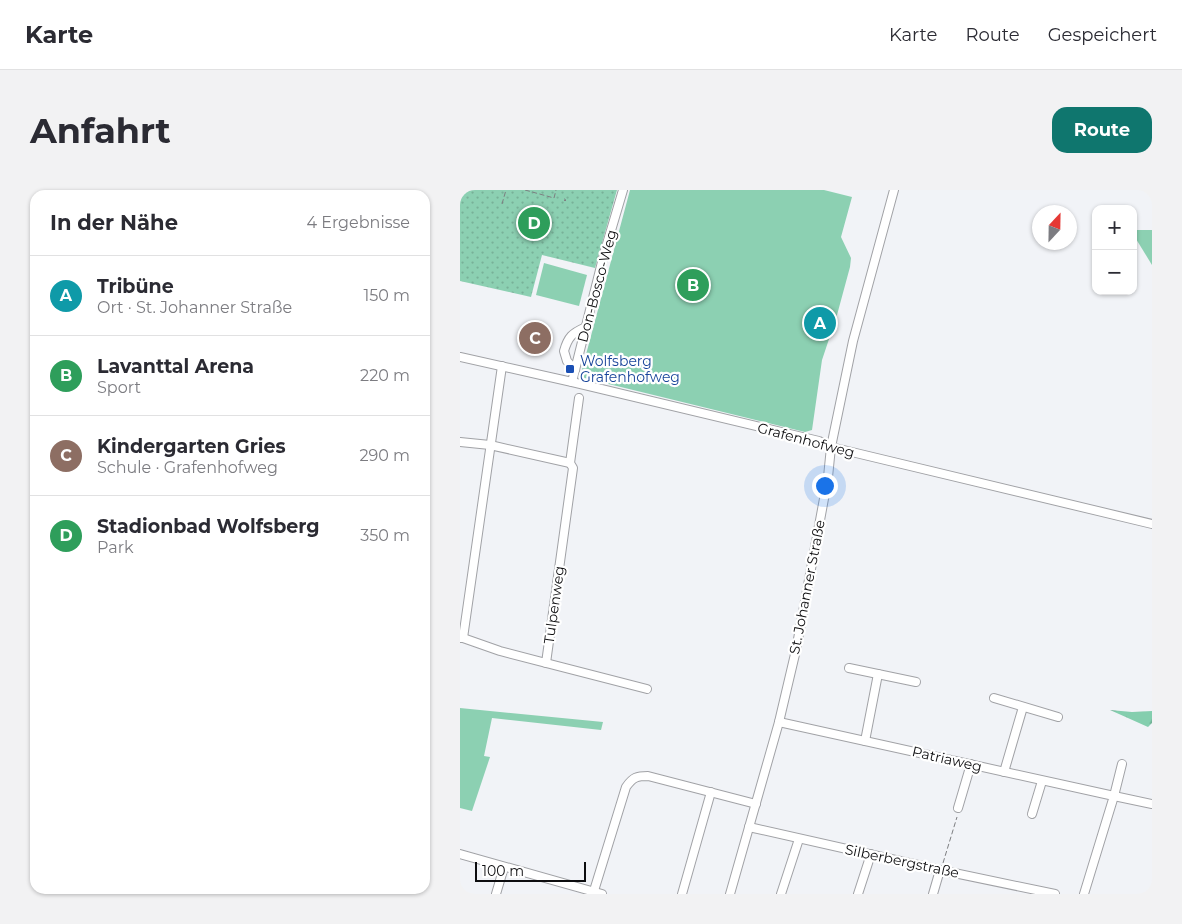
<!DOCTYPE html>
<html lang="de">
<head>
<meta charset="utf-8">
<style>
  :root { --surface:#fff; --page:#f2f2f3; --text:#2b2b33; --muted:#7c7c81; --line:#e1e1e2; --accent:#0f766e }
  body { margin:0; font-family:Montserrat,sans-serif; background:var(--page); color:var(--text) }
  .controls { position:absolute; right:15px; top:15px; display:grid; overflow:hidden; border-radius:10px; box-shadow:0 1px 4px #0004 }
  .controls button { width:45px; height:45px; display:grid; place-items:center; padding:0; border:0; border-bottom:1px solid var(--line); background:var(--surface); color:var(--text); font:25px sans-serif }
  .compass { position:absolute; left:572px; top:15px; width:45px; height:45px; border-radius:50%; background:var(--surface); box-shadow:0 1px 4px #0004; rotate:22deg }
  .scale { position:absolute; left:15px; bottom:12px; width:111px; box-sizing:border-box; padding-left:5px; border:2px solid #0d0d0f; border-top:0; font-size:14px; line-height:18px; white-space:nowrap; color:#0d0d0f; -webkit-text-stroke:4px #fff; paint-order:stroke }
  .you { position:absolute; left:364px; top:295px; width:18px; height:18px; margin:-12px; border:4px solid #fff; border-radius:50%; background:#1a73e8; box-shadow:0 0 0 8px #1a73e833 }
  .badge { display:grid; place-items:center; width:32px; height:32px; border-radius:50%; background:var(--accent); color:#fff; font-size:16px; font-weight:700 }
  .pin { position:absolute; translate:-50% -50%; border:2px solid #fff; box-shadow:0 1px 5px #0006 }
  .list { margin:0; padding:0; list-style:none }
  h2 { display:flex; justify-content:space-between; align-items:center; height:65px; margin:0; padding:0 20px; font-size:21px }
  h2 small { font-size:16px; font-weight:400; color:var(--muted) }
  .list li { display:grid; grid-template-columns:32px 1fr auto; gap:15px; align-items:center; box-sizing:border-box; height:80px; padding:0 20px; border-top:1px solid var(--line) }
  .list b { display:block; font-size:19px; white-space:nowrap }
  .list p { margin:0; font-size:16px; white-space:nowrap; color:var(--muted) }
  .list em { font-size:16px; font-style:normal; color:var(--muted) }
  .map { position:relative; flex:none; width:692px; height:704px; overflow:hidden; border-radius:15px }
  header { display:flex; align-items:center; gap:30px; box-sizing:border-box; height:70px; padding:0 25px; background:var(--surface); border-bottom:1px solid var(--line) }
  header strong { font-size:24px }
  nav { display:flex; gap:28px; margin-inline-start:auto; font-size:18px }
  .intro { display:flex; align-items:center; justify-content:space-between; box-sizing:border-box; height:120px; padding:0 30px }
  h1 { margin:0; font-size:35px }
  .button { padding:12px 22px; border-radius:15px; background:var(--accent); color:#fff; font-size:18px; font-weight:700 }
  main { display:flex; gap:30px; padding:0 30px }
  aside { flex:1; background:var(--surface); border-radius:15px; box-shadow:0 1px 4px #0004 }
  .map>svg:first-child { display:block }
</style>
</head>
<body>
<header>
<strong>Karte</strong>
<nav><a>Karte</a><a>Route</a><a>Gespeichert</a></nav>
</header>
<div class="intro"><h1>Anfahrt</h1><a class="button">Route</a></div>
<main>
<aside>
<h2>In der Nähe<small>4 Ergebnisse</small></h2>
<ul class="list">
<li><span class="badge" style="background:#0f9aa8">A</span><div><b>Tribüne</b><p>Ort · St. Johanner Straße</p></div><em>150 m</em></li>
<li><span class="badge" style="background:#2e9e5b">B</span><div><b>Lavanttal Arena</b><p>Sport</p></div><em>220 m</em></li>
<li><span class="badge" style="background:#8d6e63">C</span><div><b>Kindergarten Gries</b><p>Schule · Grafenhofweg</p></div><em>290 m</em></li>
<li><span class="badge" style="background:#2e9e5b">D</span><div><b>Stadionbad Wolfsberg</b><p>Park</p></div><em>350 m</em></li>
</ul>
</aside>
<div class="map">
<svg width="692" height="704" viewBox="0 0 692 704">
  <defs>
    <pattern id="forest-firs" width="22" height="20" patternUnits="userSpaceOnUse" patternTransform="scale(1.25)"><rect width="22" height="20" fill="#84ceae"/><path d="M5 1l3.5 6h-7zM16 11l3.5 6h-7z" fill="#71b094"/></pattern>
    <pattern id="park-dots" width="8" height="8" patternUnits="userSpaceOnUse" patternTransform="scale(1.25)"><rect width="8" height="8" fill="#8cd0b2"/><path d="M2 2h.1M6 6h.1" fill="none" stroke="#78b198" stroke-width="1.8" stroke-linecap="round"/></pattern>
  </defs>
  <rect width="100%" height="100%" fill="#f1f3f7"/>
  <g fill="#8cd0b2">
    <polygon points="170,0 364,0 392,7 381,47 391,68 390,77 377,125 362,170 352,240 345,242 120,187"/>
    <polygon points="673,40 692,40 692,75 673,44"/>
    <polygon points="84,73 127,85 119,116 76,105"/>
    <polygon points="0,518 143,532 141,540 32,528 24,566 30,567 12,621 0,618"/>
  </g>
  <polygon fill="url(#forest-firs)" points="650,520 672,522 692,521 692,533 688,537"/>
  <polygon fill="url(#park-dots)" points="0,0 157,0 135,78 82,65 71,107 0,91"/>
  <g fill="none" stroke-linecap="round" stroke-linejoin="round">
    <defs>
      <g id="minor">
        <polyline points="0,167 112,192 359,251 371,257 692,334"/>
        <path d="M115,180L107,171L104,161C108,147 112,143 126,137"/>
        <polyline points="112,192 144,64 163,0"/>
        <polyline points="0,252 30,255 110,273"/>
        <polyline points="0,448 3,448 40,461 86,473 113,278 110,273 119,208"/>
        <polyline points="3,448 42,176"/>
        <polyline points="86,473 187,499"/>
        <polyline points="389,478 456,492"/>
        <polyline points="534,508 598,527"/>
        <polyline points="319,532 654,606 624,704"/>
        <polyline points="405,551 418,484"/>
        <polyline points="662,574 654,606 692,614"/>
        <polyline points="544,582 563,517"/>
        <polyline points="498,618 511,574"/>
        <polyline points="572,624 582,591"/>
        <polyline points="289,637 480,680 595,704"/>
        <polyline points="0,664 142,704"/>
        <polyline points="36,704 44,677"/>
        <path d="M133,704L166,597C173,587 177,586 188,586L296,614"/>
        <polyline points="222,704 251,602"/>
        <polyline points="270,704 319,532 336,460 368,287 371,257 393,151 434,0"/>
        <polyline points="321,704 339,649"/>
        <polyline points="398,704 411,664"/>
        <polyline points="473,704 480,680"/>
      </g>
    </defs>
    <use href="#minor" stroke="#a1a2a6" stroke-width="10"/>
    <g stroke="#7d7e81" stroke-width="1" stroke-dasharray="5 2.5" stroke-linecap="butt">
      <polyline points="65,0 94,8 96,0"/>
      <path d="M104,9C105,9 106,10 106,10L105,11L104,10L105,9"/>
      <polyline points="42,14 46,0"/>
      <polyline points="483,673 497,627"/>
    </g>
    <use href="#minor" stroke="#fff" stroke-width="8"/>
  </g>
  <rect fill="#1a4fb4" stroke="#fff" stroke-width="2" x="105" y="174" width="10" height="10" rx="2.5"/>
  <g text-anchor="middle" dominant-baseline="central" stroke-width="4.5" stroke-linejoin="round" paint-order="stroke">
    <g font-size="14" fill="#0d0d0f" stroke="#fff">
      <text transform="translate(137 96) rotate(-75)">Don-Bosco-Weg</text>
      <text transform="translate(346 250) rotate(15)">Grafenhofweg</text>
      <text transform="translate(347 397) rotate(-79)">St. Johanner Straße</text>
      <text transform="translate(94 415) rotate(-82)">Tulpenweg</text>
      <text transform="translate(487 569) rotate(13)">Patriaweg</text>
      <text transform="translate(442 671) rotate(12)">Silberbergstraße</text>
    </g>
    <g font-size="14" fill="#164399" stroke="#fff" text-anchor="start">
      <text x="120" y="171">Wolfsberg<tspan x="120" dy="16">Grafenhofweg</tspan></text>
    </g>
  </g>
</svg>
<div class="controls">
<button>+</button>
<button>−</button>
</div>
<svg class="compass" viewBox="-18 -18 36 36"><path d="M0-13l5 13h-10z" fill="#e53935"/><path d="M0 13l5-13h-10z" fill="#7c7c81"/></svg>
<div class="scale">100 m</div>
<div class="you"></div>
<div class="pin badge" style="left:360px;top:133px;background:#0f9aa8">A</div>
<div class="pin badge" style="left:233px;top:95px;background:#2e9e5b">B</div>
<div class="pin badge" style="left:75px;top:148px;background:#8d6e63">C</div>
<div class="pin badge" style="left:74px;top:33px;background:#2e9e5b">D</div>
</div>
</main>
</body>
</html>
